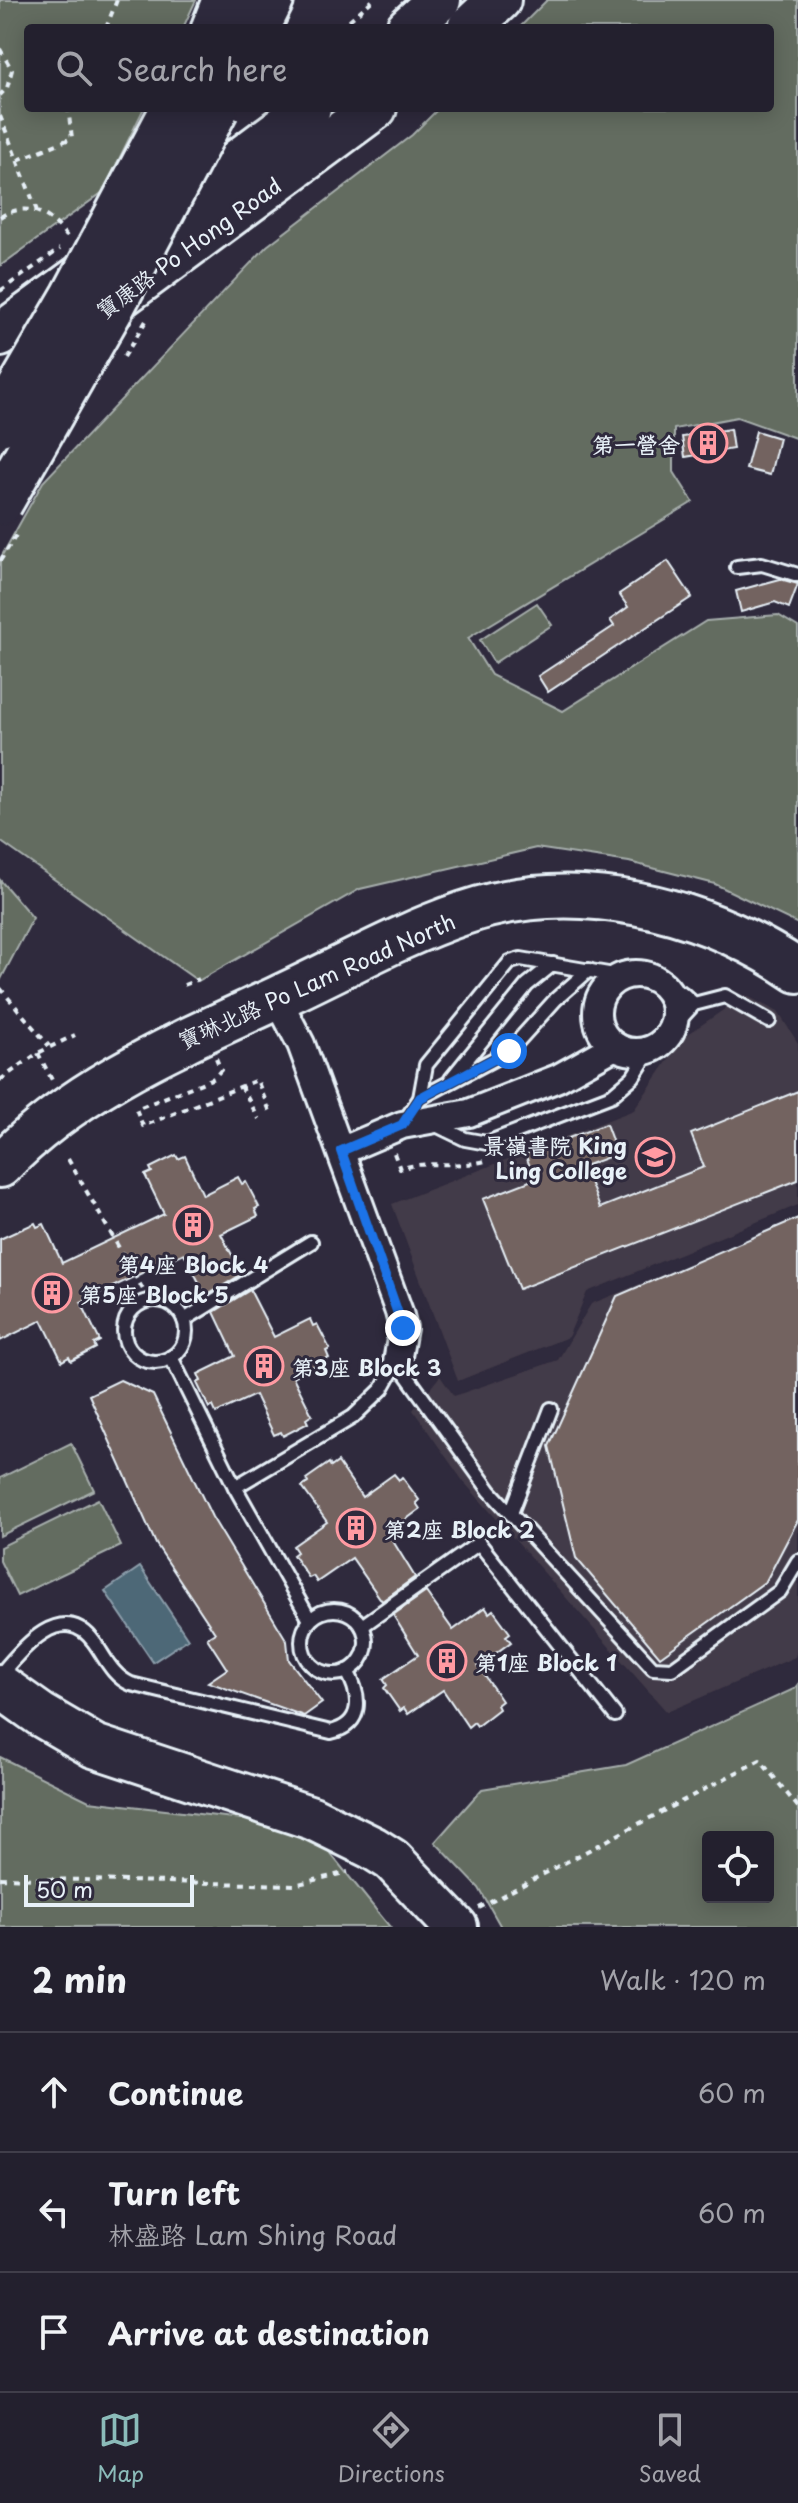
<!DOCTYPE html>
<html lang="en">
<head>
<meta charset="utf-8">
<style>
  :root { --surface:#23202e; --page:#2f2d3a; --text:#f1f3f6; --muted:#a3a3aa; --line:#403e4a; --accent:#8bbbb9 }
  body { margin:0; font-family:"Playpen Sans","LXGW WenKai TC",sans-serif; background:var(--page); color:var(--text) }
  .controls { position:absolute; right:24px; bottom:24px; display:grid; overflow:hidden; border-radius:8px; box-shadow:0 4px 20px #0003 }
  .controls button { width:72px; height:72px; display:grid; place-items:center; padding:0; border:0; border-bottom:2px solid var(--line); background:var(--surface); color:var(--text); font:40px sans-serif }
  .scale { position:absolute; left:24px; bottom:20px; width:170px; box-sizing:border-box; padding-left:8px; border:4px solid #e8f1f8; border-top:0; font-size:22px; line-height:28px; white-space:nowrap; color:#e8f1f8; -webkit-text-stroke:6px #2f2a3d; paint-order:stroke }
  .stop { position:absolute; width:24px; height:24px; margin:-18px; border:6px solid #1a73e8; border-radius:50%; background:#fff }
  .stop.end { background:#1a73e8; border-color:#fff; box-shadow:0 2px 8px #0008 }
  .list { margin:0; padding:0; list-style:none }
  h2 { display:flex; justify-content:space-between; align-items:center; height:104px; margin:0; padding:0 32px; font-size:34px }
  h2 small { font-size:26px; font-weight:400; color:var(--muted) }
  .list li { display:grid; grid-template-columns:52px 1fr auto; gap:24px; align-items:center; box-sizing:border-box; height:120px; padding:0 32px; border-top:2px solid var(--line) }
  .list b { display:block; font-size:30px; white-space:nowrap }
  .list p { margin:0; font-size:26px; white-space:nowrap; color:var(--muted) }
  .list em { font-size:26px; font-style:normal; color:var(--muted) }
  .icon { flex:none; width:44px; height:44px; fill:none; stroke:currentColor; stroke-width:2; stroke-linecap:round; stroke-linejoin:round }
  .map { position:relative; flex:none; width:798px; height:1927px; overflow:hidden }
  .search { position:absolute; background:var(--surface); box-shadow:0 4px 20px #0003; left:24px; right:24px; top:24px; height:88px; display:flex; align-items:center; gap:20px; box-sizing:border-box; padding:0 28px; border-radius:8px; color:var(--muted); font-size:30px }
  .sheet { height:464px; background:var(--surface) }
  nav { display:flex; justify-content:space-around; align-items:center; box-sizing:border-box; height:112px; border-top:2px solid var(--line); background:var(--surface); font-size:22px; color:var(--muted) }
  nav a { display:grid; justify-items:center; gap:4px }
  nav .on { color:var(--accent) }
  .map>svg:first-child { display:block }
</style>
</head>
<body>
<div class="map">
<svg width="798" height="1927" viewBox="0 0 798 1927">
  <rect width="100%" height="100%" fill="#2f2a3d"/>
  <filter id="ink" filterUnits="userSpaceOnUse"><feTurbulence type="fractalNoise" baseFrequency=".0125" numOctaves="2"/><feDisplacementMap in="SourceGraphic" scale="16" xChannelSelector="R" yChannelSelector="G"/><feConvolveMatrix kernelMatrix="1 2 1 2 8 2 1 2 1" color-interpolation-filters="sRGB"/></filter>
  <g filter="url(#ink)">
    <g fill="#433b48">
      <polygon points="745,995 778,1012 798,1043 798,1205 587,1292 568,1337 458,1381 392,1204 634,1110 684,1037"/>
      <polygon points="798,1220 798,1648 795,1657 667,1712 463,1481 413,1410 440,1376 454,1396 558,1360 591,1304"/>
    </g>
    <g fill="#646c60" stroke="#a6aeac" stroke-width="2" fill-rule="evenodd">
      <polygon points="0,0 196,0 183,28 28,28 28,108 144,108 103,192 0,266"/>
      <polygon points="547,0 798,0 798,439 737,417 674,429 674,472 693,502 468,638 491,675 563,711 706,621 778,615 798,627 798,924 715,884 629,862 536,848 360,889 198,981 0,841 0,559 43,482 267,246 412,135 439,108 770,108 770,28 519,28"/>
      <polygon points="537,603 552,625 494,663 480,640"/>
      <polygon points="0,880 33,918 0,981"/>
      <polygon points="71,1443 94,1490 0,1536 0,1478"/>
      <polygon points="98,1499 121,1546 17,1596 0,1561 0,1547"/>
      <path d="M798,1684V1927H501L479,1888L435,1842L482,1789L626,1765L794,1689ZM708,1837H768V1897H708Z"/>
      <polygon points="0,1757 89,1801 309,1827 390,1927 0,1927"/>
    </g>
    <polygon fill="#4e6777" stroke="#8c9eab" stroke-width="2" points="140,1567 188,1639 153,1662 105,1591"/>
    <g fill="#736360" stroke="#e8f1f8" stroke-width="2">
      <polygon points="730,429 733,449 685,457 682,437"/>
      <polygon points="756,431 779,438 770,475 746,469"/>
      <polygon points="668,561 692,597 548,692 538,676 614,626 610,620 628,607 619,594"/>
      <polygon points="780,579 798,584 789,608 775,602 741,612 736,591"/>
      <polygon points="798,1091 798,1180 519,1289 483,1199 535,1179 525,1154 606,1124 617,1154 584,1166 600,1208 704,1167 691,1134"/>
      <polygon points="176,1155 178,1159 185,1156 203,1195 238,1177 242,1184 246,1182 259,1207 255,1209 258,1216 221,1234 242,1274 206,1296 184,1253 81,1302 100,1341 94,1344 96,1348 71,1361 69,1357 62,1361 42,1320 0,1341 0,1239 35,1223 37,1227 44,1224 62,1263 164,1214 145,1175 152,1172 150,1168"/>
      <polygon points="798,1218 798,1520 766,1581 660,1657 576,1558 549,1446 617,1296"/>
      <polygon points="250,1290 274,1337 310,1319 313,1326 317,1324 330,1349 326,1351 329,1358 293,1377 312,1415 306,1419 308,1423 283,1436 281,1432 274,1435 255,1395 216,1413 213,1406 209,1408 197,1383 201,1381 198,1374 235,1356 214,1312"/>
      <polygon points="120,1380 153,1395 212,1517 287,1641 289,1660 322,1703 304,1716 208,1682 227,1669 207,1638 215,1633 156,1544 89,1395"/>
      <polygon points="338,1462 362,1497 394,1474 399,1480 402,1477 419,1500 416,1503 420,1509 388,1533 415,1577 382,1601 352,1558 317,1582 313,1576 309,1578 293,1555 297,1552 293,1546 327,1522 302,1487 308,1483 306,1479 329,1463 331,1467"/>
      <polygon points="426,1592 453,1630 485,1607 489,1613 493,1610 510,1633 506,1636 511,1642 478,1666 502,1701 497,1705 499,1709 477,1726 474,1722 468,1727 443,1690 408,1714 404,1708 400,1711 384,1688 387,1685 383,1679 418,1655 393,1615"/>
    </g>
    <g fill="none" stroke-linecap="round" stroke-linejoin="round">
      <defs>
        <g id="lane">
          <polyline points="737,567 762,564 798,575"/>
          <polyline points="672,997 682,993 694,1004"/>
          <polyline points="673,1027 694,1004 725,996 769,1021"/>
          <polyline points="451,1079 527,985 553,964"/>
          <polyline points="420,1098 509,1051 556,999 589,970"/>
          <polyline points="404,1122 420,1098 426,1065 510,962 521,959 620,976"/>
          <polyline points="432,1123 465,1139 487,1143 612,1095 633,1077 650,1050"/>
          <circle cx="155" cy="1331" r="31"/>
          <polyline points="184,1320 311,1242"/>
          <polyline points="171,1357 235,1487 310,1620"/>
          <polyline points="235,1487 353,1417 382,1389 397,1362 490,1491 653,1668 672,1669 780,1591 798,1561"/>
          <polyline points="511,1513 551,1409"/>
          <circle cx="334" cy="1642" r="32"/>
          <polyline points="362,1626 479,1543 615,1715"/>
          <path d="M0,1675C22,1648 63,1599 94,1642C105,1657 112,1676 131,1684L331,1732C364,1724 361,1696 347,1671"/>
        </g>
        <g id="street">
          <circle cx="636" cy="1013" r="39"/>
          <polyline points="277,998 301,1044 399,1312 403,1328 397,1362"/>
          <polyline points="341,1151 402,1125 469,1113 558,1078 615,1046"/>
        </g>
        <g id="primary">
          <polyline points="408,28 439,0"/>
          <polyline points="469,28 499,0"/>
          <polyline points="153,224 309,108"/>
          <polyline points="109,305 375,108"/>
          <polyline points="0,335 89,270"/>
          <path d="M0,1166C76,1086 180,1043 277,998C340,969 399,935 464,913C576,875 703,907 798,971"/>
          <polyline points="0,1686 41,1715 94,1746 312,1818 373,1848 392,1860 456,1927"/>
        </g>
        <g id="highway">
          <polyline points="214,28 225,0"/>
          <polyline points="257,28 271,0"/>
        </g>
      </defs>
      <use href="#lane" stroke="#e8f1f8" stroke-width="18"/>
      <use href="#street" stroke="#e8f1f8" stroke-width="32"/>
      <use href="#primary" stroke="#e8f1f8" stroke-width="48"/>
      <use href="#highway" stroke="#e8f1f8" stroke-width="50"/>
      <g stroke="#e8f1f8" stroke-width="4" stroke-dasharray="6 6" stroke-linecap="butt">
        <polyline points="106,28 117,0"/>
        <polyline points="340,28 373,0"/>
        <polyline points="0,49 12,70 7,88 0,95"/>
        <polyline points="0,116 37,211"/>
        <polyline points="18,160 72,138 68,108"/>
        <path d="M0,217C28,200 51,214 68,238"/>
        <polyline points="0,291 60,249"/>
        <polyline points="124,357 149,316"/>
        <polyline points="0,561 18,532"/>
        <polyline points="184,985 199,979"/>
        <polyline points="0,988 49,1046"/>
        <polyline points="38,1053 52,1080"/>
        <polyline points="216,1058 221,1070 214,1078 136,1109 143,1126 257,1080 271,1114"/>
        <polyline points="0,1080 38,1053 75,1035"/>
        <polyline points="241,1086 259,1119"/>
        <path d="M394,1153L400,1169C427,1159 457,1169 485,1161"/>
        <polyline points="68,1159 149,1300"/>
        <polyline points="0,1878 294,1885 348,1872"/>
        <polyline points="479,1908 760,1760 798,1807"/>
      </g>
      <use href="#lane" stroke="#2f2a3d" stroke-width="12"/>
      <use href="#street" stroke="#2f2a3d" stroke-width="26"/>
      <use href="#primary" stroke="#2f2a3d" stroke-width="42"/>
      <use href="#highway" stroke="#2f2a3d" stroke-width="44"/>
      <defs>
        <g id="highway-bridge">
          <polyline points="0,423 74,296 174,108"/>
          <polyline points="0,503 110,310 216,108"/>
        </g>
      </defs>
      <use href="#highway-bridge" stroke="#e8f1f8" stroke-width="50" stroke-linecap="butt"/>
      <use href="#highway-bridge" stroke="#2f2a3d" stroke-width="44"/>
    </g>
  </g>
  <g fill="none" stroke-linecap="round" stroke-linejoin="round" filter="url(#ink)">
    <polyline stroke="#1a73e8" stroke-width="10" points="403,1328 341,1151 402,1125 420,1098 509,1051"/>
  </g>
  <defs>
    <symbol id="building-ring" viewBox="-11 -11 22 22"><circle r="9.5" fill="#2f2a3d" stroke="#ff9aa2" stroke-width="1.5"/><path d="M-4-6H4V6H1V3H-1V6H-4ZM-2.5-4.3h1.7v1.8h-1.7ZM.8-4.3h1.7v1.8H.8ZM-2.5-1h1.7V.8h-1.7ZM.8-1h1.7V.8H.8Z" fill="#ff9aa2"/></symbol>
    <symbol id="school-ring" viewBox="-11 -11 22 22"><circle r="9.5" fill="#2f2a3d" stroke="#ff9aa2" stroke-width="1.5"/><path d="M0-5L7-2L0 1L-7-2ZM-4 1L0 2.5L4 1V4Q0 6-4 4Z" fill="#ff9aa2"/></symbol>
  </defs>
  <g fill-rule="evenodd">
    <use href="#building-ring" x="686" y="421" width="44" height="44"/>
    <use href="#school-ring" x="633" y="1135" width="44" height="44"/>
    <use href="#building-ring" x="171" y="1203" width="44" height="44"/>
    <use href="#building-ring" x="30" y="1271" width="44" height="44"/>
    <use href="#building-ring" x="242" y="1344" width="44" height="44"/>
    <use href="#building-ring" x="334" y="1506" width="44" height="44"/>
    <use href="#building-ring" x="425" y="1639" width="44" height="44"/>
  </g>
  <g text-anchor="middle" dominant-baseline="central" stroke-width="6" stroke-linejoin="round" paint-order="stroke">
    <g font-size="22" fill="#e8f1f8" stroke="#2f2a3d">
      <text transform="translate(188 247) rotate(-36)">寶康路 Po Hong Road</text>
      <text transform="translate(316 980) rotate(-24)">寶琳北路 Po Lam Road North</text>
    </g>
    <g font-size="22" font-weight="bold" fill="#e8f1f8" stroke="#2f2a3d" text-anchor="start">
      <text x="680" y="443" text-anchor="end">第一營舍</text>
      <text x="627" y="1144" text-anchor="end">景嶺書院 King<tspan x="627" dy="25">Ling College</tspan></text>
      <text x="193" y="1263" text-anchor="middle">第4座 Block 4</text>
      <text x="80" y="1293">第5座 Block 5</text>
      <text x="292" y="1366">第3座 Block 3</text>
      <text x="384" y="1528">第2座 Block 2</text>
      <text x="475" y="1661">第1座 Block 1</text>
    </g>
  </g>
</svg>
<div class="controls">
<button><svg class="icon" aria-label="locate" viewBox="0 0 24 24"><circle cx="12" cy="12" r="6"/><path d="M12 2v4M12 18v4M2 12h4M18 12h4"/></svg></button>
</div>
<div class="scale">50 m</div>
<div class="stop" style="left:509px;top:1051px"></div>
<div class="stop end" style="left:403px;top:1328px"></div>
<div class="search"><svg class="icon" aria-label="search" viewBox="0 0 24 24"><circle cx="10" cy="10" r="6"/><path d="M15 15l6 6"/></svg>Search here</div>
</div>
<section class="sheet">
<h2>2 min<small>Walk · 120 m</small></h2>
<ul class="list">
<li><svg class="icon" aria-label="ahead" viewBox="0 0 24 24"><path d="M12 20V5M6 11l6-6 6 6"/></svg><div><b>Continue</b></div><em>60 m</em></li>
<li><svg class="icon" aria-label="left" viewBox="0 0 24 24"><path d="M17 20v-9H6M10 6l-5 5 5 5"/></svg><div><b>Turn left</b><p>林盛路 Lam Shing Road</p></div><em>60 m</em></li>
<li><svg class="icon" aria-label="arrive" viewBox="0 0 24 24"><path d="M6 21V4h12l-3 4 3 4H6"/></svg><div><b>Arrive at destination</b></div></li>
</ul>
</section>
<nav>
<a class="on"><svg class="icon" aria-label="map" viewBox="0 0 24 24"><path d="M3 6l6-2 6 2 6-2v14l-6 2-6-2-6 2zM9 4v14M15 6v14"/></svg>Map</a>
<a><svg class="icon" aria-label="directions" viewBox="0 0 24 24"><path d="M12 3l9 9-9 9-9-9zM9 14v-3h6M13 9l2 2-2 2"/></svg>Directions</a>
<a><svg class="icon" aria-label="saved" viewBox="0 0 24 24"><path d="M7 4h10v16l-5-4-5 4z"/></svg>Saved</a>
</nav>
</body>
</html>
